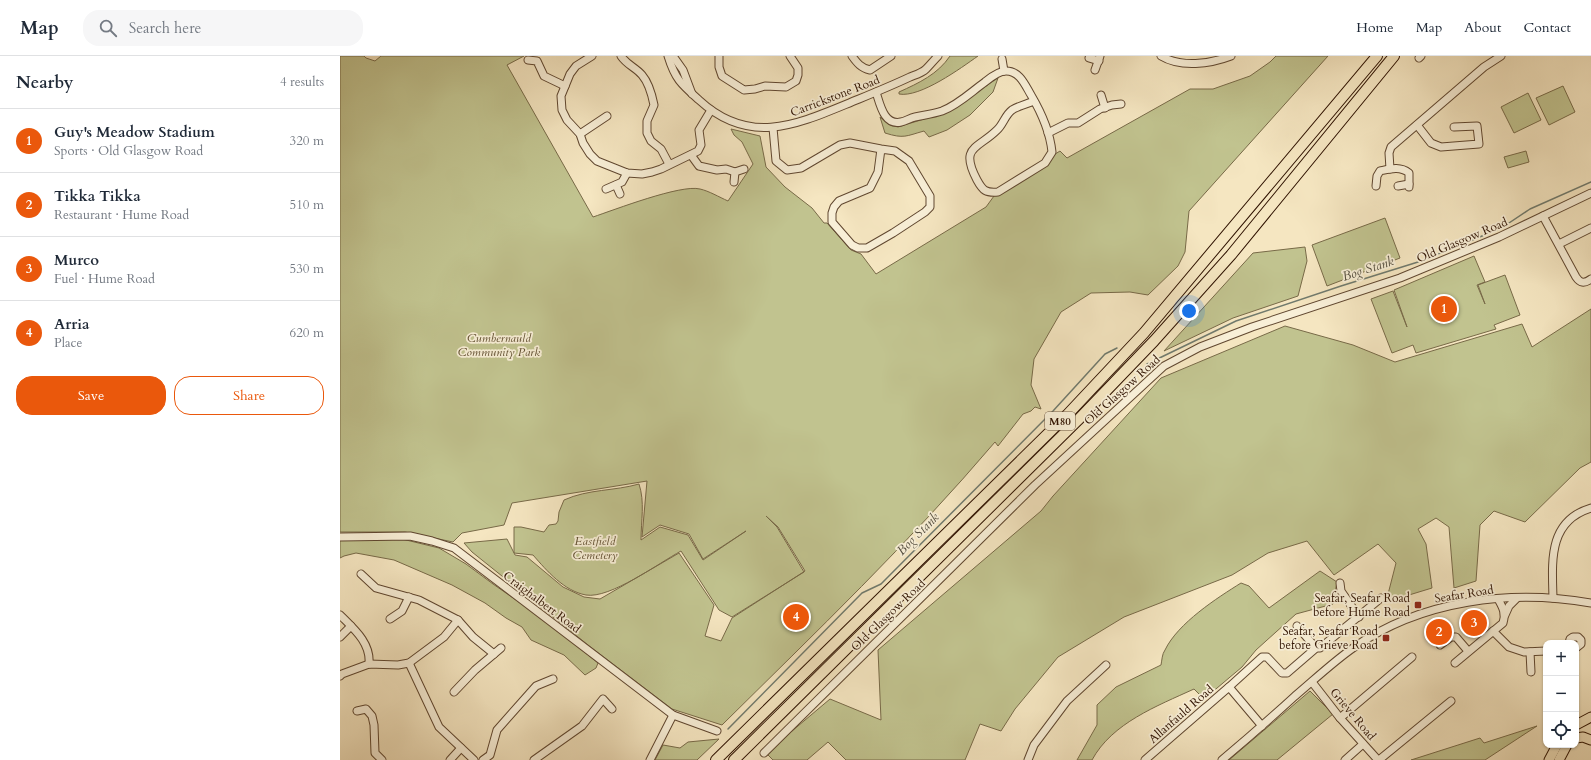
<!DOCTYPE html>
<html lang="en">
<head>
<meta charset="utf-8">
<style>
  :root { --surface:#fff; --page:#f6f6f7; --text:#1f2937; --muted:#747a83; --line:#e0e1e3; --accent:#ea580c }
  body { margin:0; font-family:Cardo,serif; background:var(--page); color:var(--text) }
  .controls { position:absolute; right:12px; bottom:12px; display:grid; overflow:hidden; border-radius:8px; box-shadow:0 1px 3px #0004 }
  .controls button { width:36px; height:36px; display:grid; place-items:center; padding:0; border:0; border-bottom:1px solid var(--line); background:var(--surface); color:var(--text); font:20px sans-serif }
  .you { position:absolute; left:849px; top:255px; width:14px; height:14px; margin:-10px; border:3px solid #fff; border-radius:50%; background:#1a73e8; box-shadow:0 0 0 6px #1a73e833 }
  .badge { display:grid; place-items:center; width:26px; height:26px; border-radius:50%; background:var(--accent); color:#fff; font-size:13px; font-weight:700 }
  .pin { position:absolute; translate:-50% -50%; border:2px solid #fff; box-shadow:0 1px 4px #0006 }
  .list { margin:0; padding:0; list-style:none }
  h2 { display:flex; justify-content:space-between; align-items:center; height:52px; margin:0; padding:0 16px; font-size:17px }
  h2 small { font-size:13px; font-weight:400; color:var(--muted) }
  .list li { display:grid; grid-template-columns:26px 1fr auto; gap:12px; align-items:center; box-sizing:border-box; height:64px; padding:0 16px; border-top:1px solid var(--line) }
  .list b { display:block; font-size:15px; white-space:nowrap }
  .list p { margin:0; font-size:13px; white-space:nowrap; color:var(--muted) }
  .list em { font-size:13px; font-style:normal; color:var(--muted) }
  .actions { display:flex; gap:8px; padding:12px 16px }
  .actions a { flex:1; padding:9px 0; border:1px solid var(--accent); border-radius:16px; text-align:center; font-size:14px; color:var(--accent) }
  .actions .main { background:var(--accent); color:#fff }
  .icon { flex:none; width:22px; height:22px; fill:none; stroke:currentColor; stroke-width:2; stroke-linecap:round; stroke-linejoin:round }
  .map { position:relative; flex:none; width:1251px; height:704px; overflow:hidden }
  header { display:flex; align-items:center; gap:24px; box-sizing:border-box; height:56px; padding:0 20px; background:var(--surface); border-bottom:1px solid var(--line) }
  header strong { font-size:19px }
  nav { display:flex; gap:22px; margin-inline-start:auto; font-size:14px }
  .search { width:280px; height:36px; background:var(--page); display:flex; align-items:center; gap:10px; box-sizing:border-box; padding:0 14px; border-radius:16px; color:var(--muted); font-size:15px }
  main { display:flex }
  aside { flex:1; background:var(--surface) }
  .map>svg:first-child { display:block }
</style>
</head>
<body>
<header>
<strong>Map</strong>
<div class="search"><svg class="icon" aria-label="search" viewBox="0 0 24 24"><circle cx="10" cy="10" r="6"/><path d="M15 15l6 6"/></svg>Search here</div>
<nav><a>Home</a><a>Map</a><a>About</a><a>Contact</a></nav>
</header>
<main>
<aside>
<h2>Nearby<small>4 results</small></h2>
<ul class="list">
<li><span class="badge">1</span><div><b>Guy's Meadow Stadium</b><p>Sports · Old Glasgow Road</p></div><em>320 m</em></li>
<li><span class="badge">2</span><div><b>Tikka Tikka</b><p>Restaurant · Hume Road</p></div><em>510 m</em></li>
<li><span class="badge">3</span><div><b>Murco</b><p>Fuel · Hume Road</p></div><em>530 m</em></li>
<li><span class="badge">4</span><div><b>Arria</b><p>Place</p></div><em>620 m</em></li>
</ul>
<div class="actions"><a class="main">Save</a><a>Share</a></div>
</aside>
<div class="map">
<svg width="1251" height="704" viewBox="0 0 1251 704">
  <rect width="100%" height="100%" fill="#f5e6c1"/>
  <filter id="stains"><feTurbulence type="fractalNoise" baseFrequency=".005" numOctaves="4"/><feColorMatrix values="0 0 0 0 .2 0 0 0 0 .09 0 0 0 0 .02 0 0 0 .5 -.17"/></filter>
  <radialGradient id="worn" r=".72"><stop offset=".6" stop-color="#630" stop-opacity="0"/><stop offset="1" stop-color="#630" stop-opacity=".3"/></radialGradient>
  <g fill="#c1c38f" stroke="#786a48">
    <path d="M0,0H24L26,2L35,5L41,0H184L167,9L253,161C274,154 341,128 360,133C369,135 379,141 388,145L413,108L402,86L394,79L391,73L420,80L426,111L445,131L472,152L484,167H487L511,194L521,198L536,218L646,151L654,140L707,108L712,100L720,95L727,102L850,33H873L910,20L930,6L936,0H988L849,155L845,196L838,210L808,239L790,236L751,237L721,256L694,303L691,329L701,353L695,351L691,355L683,358L658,390L655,386C570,486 475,577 382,669L332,653L248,589L132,496L124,487L167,483L175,499L187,501L223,531L244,541L260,543L339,497L374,549L365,580L381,585L392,562L465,515L438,471L426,460L437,471L464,516L392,561L379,554L341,495C319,507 270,543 246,539C224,535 207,515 193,499L174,497V471H181L204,476L209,469L216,468L218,465L219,456L224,444C248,433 275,435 299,428C305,446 301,465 301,484L320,471L348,479L363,504L406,475L363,503L349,478L320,469L302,481L307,425L172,447L164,469L122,477L113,486L65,476H0Z"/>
    <path d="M610,0H638C621,12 580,42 559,38V36C579,27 598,18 610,0Z"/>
    <path d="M658,22L653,36L630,59L607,74L589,81L584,75C566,80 564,83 545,77L540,61L550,69L558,71L584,63L640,34Z"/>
    <polygon points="1223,30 1235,56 1209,69 1196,42"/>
    <polygon points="1188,37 1201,64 1174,77 1161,51"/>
    <polygon points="1186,95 1189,106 1168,112 1164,101"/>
    <polygon points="1045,162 1060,202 987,230 972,189"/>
    <polygon points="965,191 967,205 958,240 893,262 824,295 913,197"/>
    <polygon points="1134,200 1145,226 1137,229 1145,248 1138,229 1165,219 1180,259 1154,269 1156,273 1076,297 1073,289 1052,297 1031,243 1053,235 1067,271 1054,234"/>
    <polygon points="1251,253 1251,406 1240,412 1185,466 1154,455 1140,469 1136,525 1114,532 1109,471 1096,462 1078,473 1086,488 1092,532 1046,546 1056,507 1038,488 994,519 967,485 928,497 892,519 784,561 718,601 675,653 661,675 640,668 625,704 506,704 488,686 467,704 433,704 426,697 490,643 541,664 538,594 701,455 713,440 821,322 945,270 1013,289 1055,306 1182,268 1192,291"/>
    <polygon points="62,483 99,492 126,508 153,528 205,564 258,607 256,612 245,619 224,599 191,584 182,571 166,562 145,547 112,529 54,504 16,497 4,500 0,502 0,484"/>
    <path d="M980,515L997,526L993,548L956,558L916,594L902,611L864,643L854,633C817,650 772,667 752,704H737L757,669V649L776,631L821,609C822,604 822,598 825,594C838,567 877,542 901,527L909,530L929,552Z"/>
    <polygon points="970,635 993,658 937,704 889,704"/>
    <polygon points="1197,670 1145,704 1071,704 1140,682 1144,687"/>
    <polygon points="379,683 357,704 315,704 323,689 340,692 348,686"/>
  </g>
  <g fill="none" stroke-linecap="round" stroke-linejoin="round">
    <g stroke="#707a6d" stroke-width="1.5">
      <polyline points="807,308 896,265 1001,230 1078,206 1135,183 1163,171 1190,153 1251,126"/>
      <polyline points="388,673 522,537 541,528 713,355 765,298 777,292"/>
    </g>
    <defs>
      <g id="minor">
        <polyline points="252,0 236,10 230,18 221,40 222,54 227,64 240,78 243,87 250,98 257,105 287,117 302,118 312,116 321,113 358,95 361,89 359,74 371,54"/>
        <path d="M281,0C287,9 295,11 302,19C309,27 312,39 314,49L307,65V77L311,85L321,93L329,108"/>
        <path d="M328,0C335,23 341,28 359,44C412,93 462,66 519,43C536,36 553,29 570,21C575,19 582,17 586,13C590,9 594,4 598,0"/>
        <polyline points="333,0 343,14 352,38"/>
        <polyline points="379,0 379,11 382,20 404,34 415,33 425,30 446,31 456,25 458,19 458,12 450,0"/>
        <path d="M512,0C517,7 521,12 530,14L551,0"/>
        <path d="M821,0C841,12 870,8 891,0"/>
        <polyline points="749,2 759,5"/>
        <polyline points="1079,2 1081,0"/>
        <polyline points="662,3 664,15"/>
        <polyline points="188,4 197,5 204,20 225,30"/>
        <polyline points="755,14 760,0"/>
        <path d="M536,36C540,48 544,70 561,66C566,65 570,62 575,61C584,59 593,58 602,55C618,49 631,36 645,26C650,22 658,15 666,15C680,15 685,29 691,39C701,56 710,76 712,96L705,107L658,136C646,137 643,135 637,124C619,90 638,93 657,74C663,69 665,59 672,54C678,50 687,48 694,45"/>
        <polyline points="761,39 765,52"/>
        <polyline points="1077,69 1091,87 1101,91 1139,88 1137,70 1114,71"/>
        <polyline points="433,72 436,105 447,114 461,112 500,89 510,87 541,93 555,95 569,105 590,140 590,151 585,156 553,177 527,192 518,192 512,189 492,166 492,157 494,151 499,145 530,132 538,116 541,93"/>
        <polyline points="708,77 728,67 738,67 760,53 772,49 781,48"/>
        <polyline points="240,78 267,60"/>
        <polyline points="351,99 359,110 377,114 386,113 395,116 404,113"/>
        <polyline points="1050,113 1049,97 1051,91 1144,11 1161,0"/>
        <polyline points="394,126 395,116"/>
        <polyline points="276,129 280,138"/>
        <path d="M1036,130L1037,120L1040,115C1050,113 1060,110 1069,117V131"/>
        <polyline points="1058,130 1069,128"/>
        <polyline points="266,133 282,126 287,117"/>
        <path d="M1203,160L1236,221C1240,227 1244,228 1251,223"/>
        <polyline points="1219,188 1251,172"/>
        <polyline points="0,481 70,480 92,485 114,492 333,659 377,675"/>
        <polyline points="21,518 36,532 79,544 118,564 133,581 154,598"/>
        <polyline points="1000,527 1001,535 1019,561"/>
        <path d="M1213,542C1212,505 1208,465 1251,452"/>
        <path d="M0,559C14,573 31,587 29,608"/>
        <polyline points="1165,559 1169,550 1177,542"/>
        <polyline points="50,563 62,555 69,541"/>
        <polyline points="957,570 976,592"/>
        <polyline points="1153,575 1169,591 1184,596 1206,595"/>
        <polyline points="0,581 11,570"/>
        <polyline points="1229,587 1230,583 1233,581 1238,581 1241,584 1241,588 1236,592"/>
        <polyline points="1100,589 1111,581 1116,581 1128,595"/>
        <polyline points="1190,596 1191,616"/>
        <polyline points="69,607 99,671 134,704"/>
        <path d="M1115,607L1163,567C1166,557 1163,552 1158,543"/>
        <polyline points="0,620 2,618 29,608 58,609 69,607 104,581 118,564"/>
        <polyline points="972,626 1000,662 1038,704"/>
        <polyline points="889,631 922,601 927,601 942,617 947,617 976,592 980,592 1041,542"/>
        <polyline points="114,636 135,614 161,592"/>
        <polyline points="17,655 26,653 32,660 34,669 35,697 42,704"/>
        <polyline points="1000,662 1072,601"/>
        <polyline points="424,697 695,429 824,310 860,291 912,271 1060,222 1159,181 1251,137"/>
        <polyline points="110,704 121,692"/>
        <polyline points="143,704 150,699 157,674 196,630 213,623"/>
        <polyline points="194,704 242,670 263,643 272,653"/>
        <polyline points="310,704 333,659"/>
        <polyline points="688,704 694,689 727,645 766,609"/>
        <polyline points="805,704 889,631 922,670"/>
        <path d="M882,704C907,683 931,662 955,640C974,624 993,606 1013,592C1081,544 1171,533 1251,547"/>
        <polyline points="1005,704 1023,688"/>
        <polyline points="1039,704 1111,645"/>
      </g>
      <g id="major">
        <polyline points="1236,669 1251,661"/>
        <polyline points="1236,682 1243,681 1251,684"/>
        <polyline points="1209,704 1217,689"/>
        <polyline points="1219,704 1227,689"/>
      </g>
      <g id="highway">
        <polyline points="376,704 727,359 804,277 1037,0"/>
        <polyline points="394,704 738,364 814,285 891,199 1054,0"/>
      </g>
    </defs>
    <use href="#minor" stroke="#604730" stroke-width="9"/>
    <use href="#major" stroke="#2f1200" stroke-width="11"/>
    <use href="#highway" stroke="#2f1200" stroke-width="12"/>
    <use href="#minor" stroke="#f8efd7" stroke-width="7"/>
    <use href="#major" stroke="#f5e6c1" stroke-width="9"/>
    <use href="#highway" stroke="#f5e6c1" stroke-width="10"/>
  </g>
  <g fill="#8f2418" stroke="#f8efd7" stroke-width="1.5">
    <rect x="1074" y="545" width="8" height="8" rx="2"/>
    <rect x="1042" y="578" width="8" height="8" rx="2"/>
  </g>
  <g text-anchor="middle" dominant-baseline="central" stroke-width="3.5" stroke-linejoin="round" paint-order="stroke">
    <rect fill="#f8efd7" stroke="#6b5440" stroke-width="1" x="705" y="356" width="30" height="18" rx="3"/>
    <g font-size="11" font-weight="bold" fill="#2f1200">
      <text x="720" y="365">M80</text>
    </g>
    <g font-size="12" fill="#2f1200" stroke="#f8efd7">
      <text transform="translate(495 40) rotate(-21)">Carrickstone Road</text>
      <text transform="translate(1122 184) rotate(-23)">Old Glasgow Road</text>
      <text transform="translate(782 334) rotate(-42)">Old Glasgow Road</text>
      <text transform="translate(1124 538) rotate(-9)">Seafar Road</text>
      <text transform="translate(202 546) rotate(37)">Craighalbert Road</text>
      <text transform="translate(548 559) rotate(-44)">Old Glasgow Road</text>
      <text transform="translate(841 658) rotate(-41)">Allanfauld Road</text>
      <text transform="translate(1013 658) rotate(50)">Grieve Road</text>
    </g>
    <g font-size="12" font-style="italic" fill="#625032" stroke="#f8efd7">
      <text x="159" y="282">Cumbernauld<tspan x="159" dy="14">Community Park</tspan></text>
      <text x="255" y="485">Eastfield<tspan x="255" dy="14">Cemetery</tspan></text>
    </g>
    <g font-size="12" fill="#2f1200" stroke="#f8efd7" text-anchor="end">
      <text x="1070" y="542">Seafar, Seafar Road<tspan x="1070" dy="14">before Hume Road</tspan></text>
      <text x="1038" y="575">Seafar, Seafar Road<tspan x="1038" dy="14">before Grieve Road</tspan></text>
    </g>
    <g font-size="13" font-style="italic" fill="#554f40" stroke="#f8efd7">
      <text transform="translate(1028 213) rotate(-18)">Bog Stank</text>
      <text transform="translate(578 478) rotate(-45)">Bog Stank</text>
    </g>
  </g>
  <rect width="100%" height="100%" filter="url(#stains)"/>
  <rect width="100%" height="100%" fill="url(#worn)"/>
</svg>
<div class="controls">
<button>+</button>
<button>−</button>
<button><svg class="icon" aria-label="locate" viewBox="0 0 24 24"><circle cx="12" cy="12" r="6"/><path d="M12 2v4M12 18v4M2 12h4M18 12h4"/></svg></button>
</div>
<div class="you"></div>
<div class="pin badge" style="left:1104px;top:253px">1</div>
<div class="pin badge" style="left:1099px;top:576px">2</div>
<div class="pin badge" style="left:1134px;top:567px">3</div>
<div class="pin badge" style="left:456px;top:561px">4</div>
</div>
</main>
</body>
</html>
